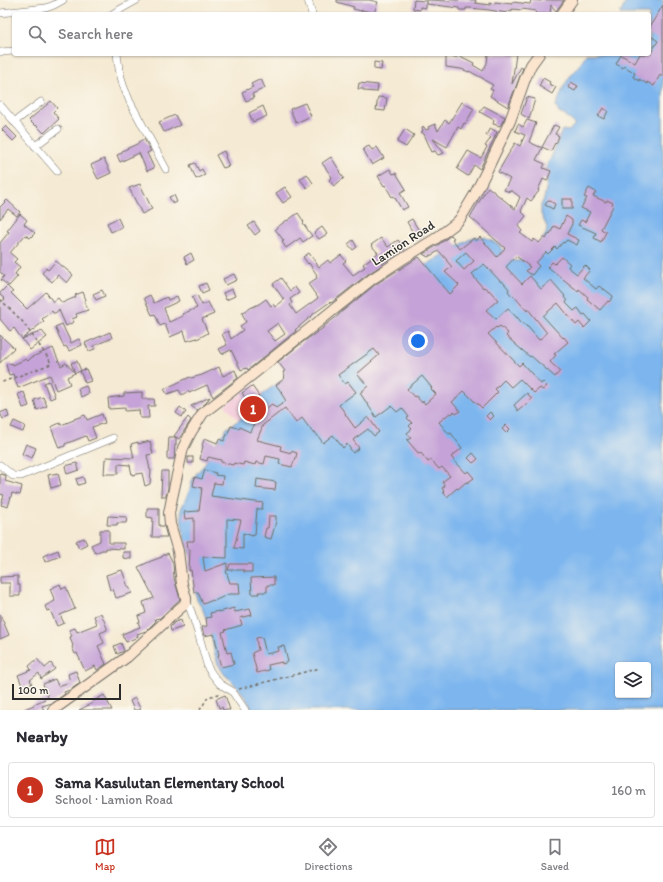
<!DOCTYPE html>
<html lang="en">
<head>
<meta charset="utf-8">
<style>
  :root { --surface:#fff; --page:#f7f7f7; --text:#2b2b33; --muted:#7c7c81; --line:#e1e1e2; --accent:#c8321e }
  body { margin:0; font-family:Itim,sans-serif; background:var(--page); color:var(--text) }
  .controls { position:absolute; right:12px; bottom:12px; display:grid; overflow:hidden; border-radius:4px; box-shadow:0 1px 3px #0004 }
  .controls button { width:36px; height:36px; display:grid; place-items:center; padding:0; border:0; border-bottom:1px solid var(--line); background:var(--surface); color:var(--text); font:20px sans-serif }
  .scale { position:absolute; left:12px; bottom:10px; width:109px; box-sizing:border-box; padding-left:4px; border:2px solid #2b2b2b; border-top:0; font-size:11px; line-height:14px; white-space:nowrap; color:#2b2b2b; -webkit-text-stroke:3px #fbf7ec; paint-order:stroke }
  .you { position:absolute; left:418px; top:341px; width:14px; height:14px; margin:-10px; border:3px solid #fff; border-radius:50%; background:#1a73e8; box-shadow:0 0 0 6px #1a73e833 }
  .badge { display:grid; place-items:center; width:26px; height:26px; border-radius:50%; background:var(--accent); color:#fff; font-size:13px; font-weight:700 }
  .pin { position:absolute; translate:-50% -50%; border:2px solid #fff; box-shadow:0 1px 4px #0006 }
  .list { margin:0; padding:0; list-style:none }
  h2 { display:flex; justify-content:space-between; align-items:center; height:52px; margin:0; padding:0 16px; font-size:17px }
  h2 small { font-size:13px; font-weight:400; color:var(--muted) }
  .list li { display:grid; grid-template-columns:26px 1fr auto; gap:12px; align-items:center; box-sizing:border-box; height:56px; margin:0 8px 8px; padding:0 8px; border:1px solid var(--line); border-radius:4px }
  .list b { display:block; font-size:15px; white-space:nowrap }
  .list p { margin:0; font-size:13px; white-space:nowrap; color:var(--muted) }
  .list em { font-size:13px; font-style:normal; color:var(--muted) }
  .icon { flex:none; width:22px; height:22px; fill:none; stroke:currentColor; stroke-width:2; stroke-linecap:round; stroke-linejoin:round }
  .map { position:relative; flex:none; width:663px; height:710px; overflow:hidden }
  .search { position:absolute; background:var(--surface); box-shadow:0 1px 3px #0004; left:12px; right:12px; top:12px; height:44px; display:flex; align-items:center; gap:10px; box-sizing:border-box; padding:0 14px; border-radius:4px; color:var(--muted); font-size:15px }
  .sheet { height:116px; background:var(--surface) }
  nav { display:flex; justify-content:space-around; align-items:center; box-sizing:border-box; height:56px; border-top:1px solid var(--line); background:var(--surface); font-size:11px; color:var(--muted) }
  nav a { display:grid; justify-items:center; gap:2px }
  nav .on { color:var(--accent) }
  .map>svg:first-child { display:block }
</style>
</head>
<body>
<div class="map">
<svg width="663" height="710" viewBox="0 0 663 710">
  <rect width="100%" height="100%" fill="#fbf7ec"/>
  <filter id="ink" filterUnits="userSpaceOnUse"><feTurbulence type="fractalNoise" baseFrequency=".025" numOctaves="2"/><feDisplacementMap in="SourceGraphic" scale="8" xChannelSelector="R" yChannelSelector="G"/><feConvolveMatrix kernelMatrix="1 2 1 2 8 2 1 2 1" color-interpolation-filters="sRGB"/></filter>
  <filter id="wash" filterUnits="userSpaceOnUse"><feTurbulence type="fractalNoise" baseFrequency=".012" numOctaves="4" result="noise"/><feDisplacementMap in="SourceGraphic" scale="16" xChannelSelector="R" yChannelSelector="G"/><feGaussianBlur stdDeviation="0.9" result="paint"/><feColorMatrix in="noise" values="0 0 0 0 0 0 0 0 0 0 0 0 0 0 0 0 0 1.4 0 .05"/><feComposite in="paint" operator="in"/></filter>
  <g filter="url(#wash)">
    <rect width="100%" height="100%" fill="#f5ead3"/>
    <polygon fill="#f4cfdd" points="254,384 281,412 241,423 225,405"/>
    <path fill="#7db6ee" stroke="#54708c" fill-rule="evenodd" d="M627,0H663V710H252L249,703L241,691L231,680L224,674L218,664L214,651L210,629L203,610L197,600L194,585L192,560L184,537L182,525L181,509L189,492L192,481L197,473L204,465L219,439L227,428L250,413L264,393L282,380L309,351L419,269L474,237H485L499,245L505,255L514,261H523L541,241L546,234L547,227L541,214V205L544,199L547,184L548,175L547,166L556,147L562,130L569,131L575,124L566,116L559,113L556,106L564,86L571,75L579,67L586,54H649V14H620ZM618,665H648V695H618Z"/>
    <g id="blocks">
      <g fill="#c5a2d7" fill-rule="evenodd">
        <polygon points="337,0 369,0 378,2 374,13 362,10 361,11 353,9 354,7 337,2"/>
        <polygon points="414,0 426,1 426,8 420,7 420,10 413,9"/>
        <polygon points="427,0 450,1 450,0 476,0 475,3 490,5 490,3 495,4 495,2 512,4 512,2 530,4 531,0 541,1 542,0 564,0 556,11 551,5 550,14 535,14 536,11 522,9 522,10 512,9 512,11 507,10 507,13 489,10 470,8 466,8 466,10 459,10 459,8 427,4"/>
        <polygon points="663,5 663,77 660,75 654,86 647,82 647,84 639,79 639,81 633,77 635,73 624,66 623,68 616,64 621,55 635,63 640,54 650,54 658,41 649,35 649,28"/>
        <polygon points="488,54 516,54 512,84 521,67 523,68 508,107 490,96 493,90 490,89 493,85 484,80 484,79 469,71 469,72 461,69 446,67 446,56 457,57 458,55 474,63 473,65 483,71 487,63"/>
        <polygon points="374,62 382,63 381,70 374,69"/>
        <polygon points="543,78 550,82 549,84 556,87 552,94 539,86"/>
        <polygon points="261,79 265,88 252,94 254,98 246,101 242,92 253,87 251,84"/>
        <polygon points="571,82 578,86 575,91 568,87"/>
        <polygon points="359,83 378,85 377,92 364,91 364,89 358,89"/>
        <polygon points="378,97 387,98 385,111 376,110"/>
        <polygon points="527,97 535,99 529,119 521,114"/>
        <polygon points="51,101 57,108 53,112 59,119 44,133 36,125 35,126 29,120"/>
        <polygon points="462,102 474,109 465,124 464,123 461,129 458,127 447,147 433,139 444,153 438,155 435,151 432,152 424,134 421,132 423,131 422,128 423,126 426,130 429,129 428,127 435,124 438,131 445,120 449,123"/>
        <polygon points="305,103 311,116 296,123 290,109"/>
        <polygon points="263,106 267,116 253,122 249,113"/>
        <polygon points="484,106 499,114 505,117 500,126 493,124 494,120 480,112"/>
        <polygon points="603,108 608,111 604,119 598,116"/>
        <polygon points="175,115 180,125 164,132 159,122"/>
        <path d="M527,120L536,123L529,142L542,148L536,160L545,164L543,168L551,171L547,181L543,179L538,190L539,191L531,201L527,198L521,211L526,216L518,226L522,231L520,233L532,242L534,239L539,243L544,237L546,239L549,233L550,234L554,226L560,229L566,216L572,220V224L567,234L579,240L577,245L567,240L564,243L563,242L557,249L555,247L548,254L546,252L536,263L539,266L532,275L526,271L530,267L516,256L506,267L522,284L530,276L541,289L551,280L565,296L564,297L567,301L566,303L574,311L578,308L583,315L585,314L591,321L584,328L579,322L576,325L558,303L543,316L563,338L564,337L568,342L554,354L556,355L550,362L560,371L555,377L531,356L530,357L506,336L508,333L500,326L497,328L496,327L488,334L519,366L522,363L541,384L543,382L547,386L543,390L540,388L534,393L520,379L511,387L504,380L495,389L498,392L482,408L478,404H477L464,391L452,402L460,411L456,414L454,412L452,414L450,413L439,422L449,434L451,433L462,448L451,457L466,473L468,471L474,478L467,483L466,482L458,489L457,488L447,497L443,492L444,491L442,488L445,486L442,482L450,476L442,467L439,469L431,460L428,462L421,453L419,454L407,440L411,438L407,433L412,429L409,426L412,423L407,418L409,417L402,408L397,412L391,406L376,417L360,393L368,386L357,374L379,355L374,349L338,375L345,384L348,382L356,392L339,405L346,414H345L355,428L368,417L379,432L374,436L368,429L353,440L359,448L353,453L347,444L343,448L333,435L323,443L315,432L313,433L302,418L296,423L285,408L263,425L257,440L281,446L280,450L291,453V451L297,453L295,461H294L292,467L279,464L280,459L266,456L264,464L256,462L255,465L244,462L243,465L234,463L233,465L221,462V460L208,457L207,461L200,459L203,446L202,445L205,438L217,443L219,439L224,441L231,426L238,428L239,427L250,432L255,421L253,418L272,404L276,408L286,401L281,393H282L276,385L285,378L284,377L285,376L283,372L285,371L278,362L303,342L323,328V327L339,315V314L376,284L419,257L450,294L459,285L445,272L452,267L446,260H447L439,251L428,257L423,254L438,245L451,235L454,238L452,239L460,249L474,238L476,241L480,237L497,257L505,248L470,217L488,187L515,209L520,197L511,190L510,192L504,190L510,179L498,172L515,143L520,146L525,135L515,131L518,124L523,127ZM466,252L474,261L464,270L456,261ZM484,264L501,282L502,281L509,289L508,291L512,296L513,295L527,311L528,309L547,333L539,340L528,327H527L523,322L522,323L517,317V318L508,308L496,319L486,310L498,300L489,290V291L484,287L483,288L474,277H475L472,274ZM422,376L432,388L431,389L436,394L425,404L423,401L422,403L416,396L414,397L407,389Z"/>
        <polygon points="554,125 559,127 555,134 559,136 556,144 555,143 551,151 542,147"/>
        <polygon points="6,126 17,137 13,141 2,130"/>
        <polygon points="490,128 497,132 480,169 474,165 468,176 457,169 468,151 481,158 487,147 485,146 491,138 486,135"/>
        <polygon points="405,129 414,135 406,147 397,142"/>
        <polygon points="144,139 151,151 147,153 154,168 147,171 139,153 120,162 117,155 122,153 122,151 139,143 138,142"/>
        <polygon points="369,146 372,150 377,147 384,158 372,165 363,149"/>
        <polygon points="224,151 226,156 225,157 229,166 223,168 216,155"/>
        <polygon points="331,157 340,171 339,172 344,178 334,186 329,180 332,177 322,163"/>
        <polygon points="104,159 111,173 98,179 91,165"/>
        <polygon points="195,163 199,171 202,169 205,175 196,179 190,165"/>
        <polygon points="390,169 393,174 396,173 406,189 400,193 408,207 402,210 394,196 392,197 385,185 384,186 378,176"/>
        <polygon points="307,174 313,183 307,188 300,179"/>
        <polygon points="140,184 152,209 142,214 129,188"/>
        <polygon points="285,187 292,197 283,203 276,193"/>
        <polygon points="589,188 596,192 593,196 606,202 607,200 613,203 612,205 613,206 601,229 606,232 601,242 594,238 596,233 578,225 581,220 585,222 590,212 581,208 587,198 584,197"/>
        <polygon points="174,195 177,202 173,204 169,197"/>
        <rect x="562" y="199" width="10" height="10"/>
        <polygon points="7,200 20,212 17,216 8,209 0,219 0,207"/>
        <polygon points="548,200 555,204 553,209 545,205"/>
        <polygon points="298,213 304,222 303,223 312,236 303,242 300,238 286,248 282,242 284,241 275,229 287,220 287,221"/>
        <polygon points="20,214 27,220 24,224 35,233 30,238 25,235 10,253 17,259 14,262 20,267 15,274 18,276 9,286 1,280 4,276 0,272 0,243 9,232 7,231"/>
        <polygon points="118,218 122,227 111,232 107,223"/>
        <polygon points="412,219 418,229 420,229 424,236 417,240 407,222"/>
        <polygon points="254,222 260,231 255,235 248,226"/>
        <polygon points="322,227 327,234 319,239 314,233"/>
        <path d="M381,238L388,247L398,240L405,249L382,264V265L368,274L331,303L330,302L313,314V315L295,330L296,331L248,370L247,368L241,370L231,350L222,354L219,349L227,345L222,334L228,331L231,339L243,330L240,326L246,322L242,313L246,311V310L259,304L266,299L271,306L273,304L275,307L284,300L273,284L281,278L290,291L295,287L299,293L290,299L292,303L290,305L296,314L318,298L308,284L317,278L316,276L317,275L309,263L308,264L303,257L309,253L319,267L328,260L330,263L341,255L346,261L343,263L353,275L365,267L363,264L378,253L371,245ZM278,323L285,334L275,341L267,331Z"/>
        <polygon points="353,240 357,247 353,250 348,244"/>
        <polygon points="191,253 194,260 187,264 184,257"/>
        <polygon points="562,257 570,264 568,267 577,274 585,265 590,270 583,278 596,289 599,286 604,290 604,289 613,296 613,297 609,302 608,301 600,310 587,299 588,297 579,289 578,291 548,267 552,262 555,264"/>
        <polygon points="56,261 73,275 67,283 58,275 52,282 42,273 46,268 48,270"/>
        <polygon points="234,274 237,280 226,285 223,279"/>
        <polygon points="206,283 209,290 202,293 199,286"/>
        <polygon points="7,286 13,292 11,293 27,309 46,292 53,302 58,298 62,303 76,297 75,295 83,292 86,300 84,301 88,310 76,314 77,317 72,319 74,322 66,326 59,310 55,313 53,313 52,311 42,319 44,321 22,339 14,328 10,331 0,319 0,303 5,299 0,295 0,293"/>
        <polygon points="232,289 235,296 226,300 223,293"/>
        <polygon points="102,290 105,296 96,300 93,294"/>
        <polygon points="150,295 154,303 167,297 168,300 177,296 179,301 164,308 169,322 183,316 182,314 197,308 192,297 197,295 202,305 208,302 214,314 202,319 208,333 197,339 197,338 187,341 184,331 170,337 165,324 160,326 155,314 152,315 144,298"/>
        <polygon points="62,324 71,343 79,339 82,345 69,351 66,346 64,347 55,327"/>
        <polygon points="42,331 47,337 30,350 22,339"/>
        <polygon points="110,332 112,338 93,346 95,349 89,351 85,343"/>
        <polygon points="0,335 14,348 0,363"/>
        <polygon points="53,348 61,366 66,363 75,373 67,377 70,384 56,390 50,375 18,388 13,374 9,375 6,365 12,363 13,365 26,359 28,361 32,357"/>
        <polygon points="77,361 81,371 75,373 71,363"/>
        <polygon points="219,367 223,376 235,370 238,378 213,397 207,385 189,393 188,391 182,395 179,390 167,394 164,389 190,377 191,378 202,375"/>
        <polygon points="86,369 91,381 85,383 80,371"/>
        <polygon points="49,381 55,397 50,399 44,383"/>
        <polygon points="86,386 89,393 81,397 78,389"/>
        <polygon points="252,386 259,396 249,403 242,393"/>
        <polygon points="24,392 29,406 23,408 18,394"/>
        <polygon points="142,392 142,399 154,399 155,406 148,406 149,418 140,418 139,410 125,411 125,408 109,409 108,398 124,396 124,393"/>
        <polygon points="527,393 532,399 518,411 514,405"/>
        <polygon points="43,397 47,406 37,410 34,400"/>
        <polygon points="210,397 206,403 197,410 191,406"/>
        <polygon points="180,407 186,412 182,417 176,413"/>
        <polygon points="7,410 9,417 3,419 0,413"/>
        <polygon points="490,412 494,416 490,420 486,416"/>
        <polygon points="102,414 105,423 92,427 96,438 88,441 86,436 65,444 65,446 59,448 51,427 60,423 61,425 74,420 74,419 85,415 87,420"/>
        <polygon points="188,417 191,420 179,439 176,437 176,445 175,445 174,459 167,459 167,452 168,452 169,437 176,437 174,436"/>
        <polygon points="14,421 25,426 23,432 11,427"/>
        <polygon points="506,425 510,429 506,433 502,429"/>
        <polygon points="150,441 153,454 147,455 150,470 151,470 150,484 145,486 142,473 132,475 130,465 118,464 118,474 104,474 105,459 107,460 106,457 134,458 131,444 138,442 138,444"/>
        <polygon points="26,444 36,448 32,458 22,454"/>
        <polygon points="473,453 478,459 473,463 468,458"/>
        <rect x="188" y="457" width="5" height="6"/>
        <polygon points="77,463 79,470 67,474 65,466"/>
        <polygon points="205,470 216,473 215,475 223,476 222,484 214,483 211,496 263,503 262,509 257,509 255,535 254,535 253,536 243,533 243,549 234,548 241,520 227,519 227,558 203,557 205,571 227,563 227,571 226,571 230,583 239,583 240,594 229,594 214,601 213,600 203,604 198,592 194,592 191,570 189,571 190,549 188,549 187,541 194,541 194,518 185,519 184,512 199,511 202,488 193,486 195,477 202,479"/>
        <polygon points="162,471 168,471 168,488 166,496 161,496"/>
        <polygon points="58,473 61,485 51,488 48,475"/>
        <polygon points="0,474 5,475 6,477 5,481 22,486 20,495 12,493 8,507 1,505 4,495 0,494"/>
        <polygon points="83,477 85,483 78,485 76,479"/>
        <polygon points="257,479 276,482 275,490 256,488"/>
        <polygon points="147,508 159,508 159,526 164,526 167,537 152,537 153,518 147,517"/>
        <polygon points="108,516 127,517 126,523 117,523 117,525 107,525"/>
        <polygon points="269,516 276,516 276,522 271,539 264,537 266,528 268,528"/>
        <polygon points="100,530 109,530 109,543 124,543 124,549 106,548 106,550 102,550 95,553 91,545 100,541"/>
        <polygon points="84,538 87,544 79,548 76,541"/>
        <polygon points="58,550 60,556 45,562 43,556"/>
        <polygon points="123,552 131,552 131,559 123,558"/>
        <polygon points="168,553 173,563 174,578 180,599 160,618 155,619 156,621 146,631 137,634 138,637 126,642 124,638 123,638 122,634 140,627 138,622 140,622 138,616 146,613 143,602 154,598 138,567 151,561 162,557 162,556"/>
        <polygon points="230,564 252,564 252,572 244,572 244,570 228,570"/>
        <polygon points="122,570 128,587 129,587 132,593 116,598 113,589 110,590 106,575"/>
        <polygon points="18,576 18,585 20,585 20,596 10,596 10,583 0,583 0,577"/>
        <polygon points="274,577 274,585 267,585 267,592 258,592 259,594 252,594 251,578"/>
        <polygon points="60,584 62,589 66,587 75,609 60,615 64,623 57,626 50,610 47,611 45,606 55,601 50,589"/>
        <polygon points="234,608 235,612 250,609 252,615 240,618 242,625 225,630 226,631 222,632 227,653 231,652 234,664 221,667 218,655 219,655 214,634 204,636 202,627 207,626 206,618 211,617 210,613 219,611 219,612"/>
        <polygon points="101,613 107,628 107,630 100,633 104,643 98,646 106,664 97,670 95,666 85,671 77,653 75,654 72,647 73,646 70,637 72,636 69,630 75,628 77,632 97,624 94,616"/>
        <polygon points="0,614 9,635 0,639"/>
        <polygon points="181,620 183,627 171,631 170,627 175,622"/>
        <polygon points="262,637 266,654 279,651 278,647 284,646 288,662 282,664 282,662 268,665 269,670 257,673 252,653 258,650 256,638"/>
        <polygon points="121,643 124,651 117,654 114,646"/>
        <polygon points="37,659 45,668 51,663 55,669 41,679 39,673 30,680 32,684 23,688 18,675 31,670 29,666"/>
        <polygon points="76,671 80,683 70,690 64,692 65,694 52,703 42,706 44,710 22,710 34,705 34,704 45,699 45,698 48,697 43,684 55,679 58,686 70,682 68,674"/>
        <polygon points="104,695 112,710 79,710 93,703 92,702"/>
        <polygon points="225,695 230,710 223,710 222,707 219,708 216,699"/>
        <polygon points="135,698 141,710 134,710 130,701"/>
      </g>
    </g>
  </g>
  <g filter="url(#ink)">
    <use href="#blocks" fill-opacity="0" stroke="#726e66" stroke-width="1"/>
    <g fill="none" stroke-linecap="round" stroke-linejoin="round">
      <defs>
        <g id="street">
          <polyline points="308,0 312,14"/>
          <polyline points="0,13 46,8 54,5 63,0"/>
          <polyline points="112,14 137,0"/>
          <polyline points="0,52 14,51"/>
          <polyline points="117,54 119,69 123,85 130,102 166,169"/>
          <polyline points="0,105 57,171"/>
          <polyline points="14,122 41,102"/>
          <polyline points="35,146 58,129"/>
          <polyline points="0,465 13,476 21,476 113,438"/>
          <polyline points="186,601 191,611 199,636 208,668 212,674 220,684 232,691 245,710"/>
        </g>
        <g id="secondary">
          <polyline points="562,14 572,0"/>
          <polyline points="53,710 127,657 179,609 184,605 186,601 186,598 182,584 178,551 170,524 169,513 172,498 183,448 191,432 203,413 228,394 372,279 401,260 435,239 455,224 460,219 475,194 487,170 510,121 525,79 531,65 539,54"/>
        </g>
      </defs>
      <use href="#street" stroke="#726e66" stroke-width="8"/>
      <use href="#secondary" stroke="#726e66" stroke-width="12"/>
      <g stroke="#726e66" stroke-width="1.5" stroke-dasharray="3 3" stroke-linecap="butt">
        <polyline points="0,299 22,321 49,359 51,364 0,383"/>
        <polyline points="239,689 320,668"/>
        <polyline points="200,710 208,697 222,693"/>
      </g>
      <use href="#street" stroke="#fff" stroke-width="7"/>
      <use href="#secondary" stroke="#fbe5cf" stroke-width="10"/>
    </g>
  </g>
  <g text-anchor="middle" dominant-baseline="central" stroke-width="3" stroke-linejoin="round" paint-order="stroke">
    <g font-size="13" fill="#2b2b2b" stroke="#fbf7ec">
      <text transform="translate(403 243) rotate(-33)">Lamion Road</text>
    </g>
  </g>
</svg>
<div class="controls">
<button><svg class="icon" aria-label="layers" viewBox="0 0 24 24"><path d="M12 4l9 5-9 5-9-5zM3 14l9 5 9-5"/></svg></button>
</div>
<div class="scale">100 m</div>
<div class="you"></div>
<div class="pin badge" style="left:253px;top:409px">1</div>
<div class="search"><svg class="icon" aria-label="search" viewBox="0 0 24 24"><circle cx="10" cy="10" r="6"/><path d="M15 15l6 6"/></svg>Search here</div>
</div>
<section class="sheet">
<h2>Nearby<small></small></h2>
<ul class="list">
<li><span class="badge">1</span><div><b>Sama Kasulutan Elementary School</b><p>School · Lamion Road</p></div><em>160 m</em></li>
</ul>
</section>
<nav>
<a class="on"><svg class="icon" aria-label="map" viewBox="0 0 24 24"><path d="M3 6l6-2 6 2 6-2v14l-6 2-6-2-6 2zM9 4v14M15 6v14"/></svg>Map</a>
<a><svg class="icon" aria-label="directions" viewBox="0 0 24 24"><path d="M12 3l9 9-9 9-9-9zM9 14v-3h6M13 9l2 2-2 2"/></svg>Directions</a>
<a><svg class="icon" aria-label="saved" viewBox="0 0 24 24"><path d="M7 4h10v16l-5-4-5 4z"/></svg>Saved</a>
</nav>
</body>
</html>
